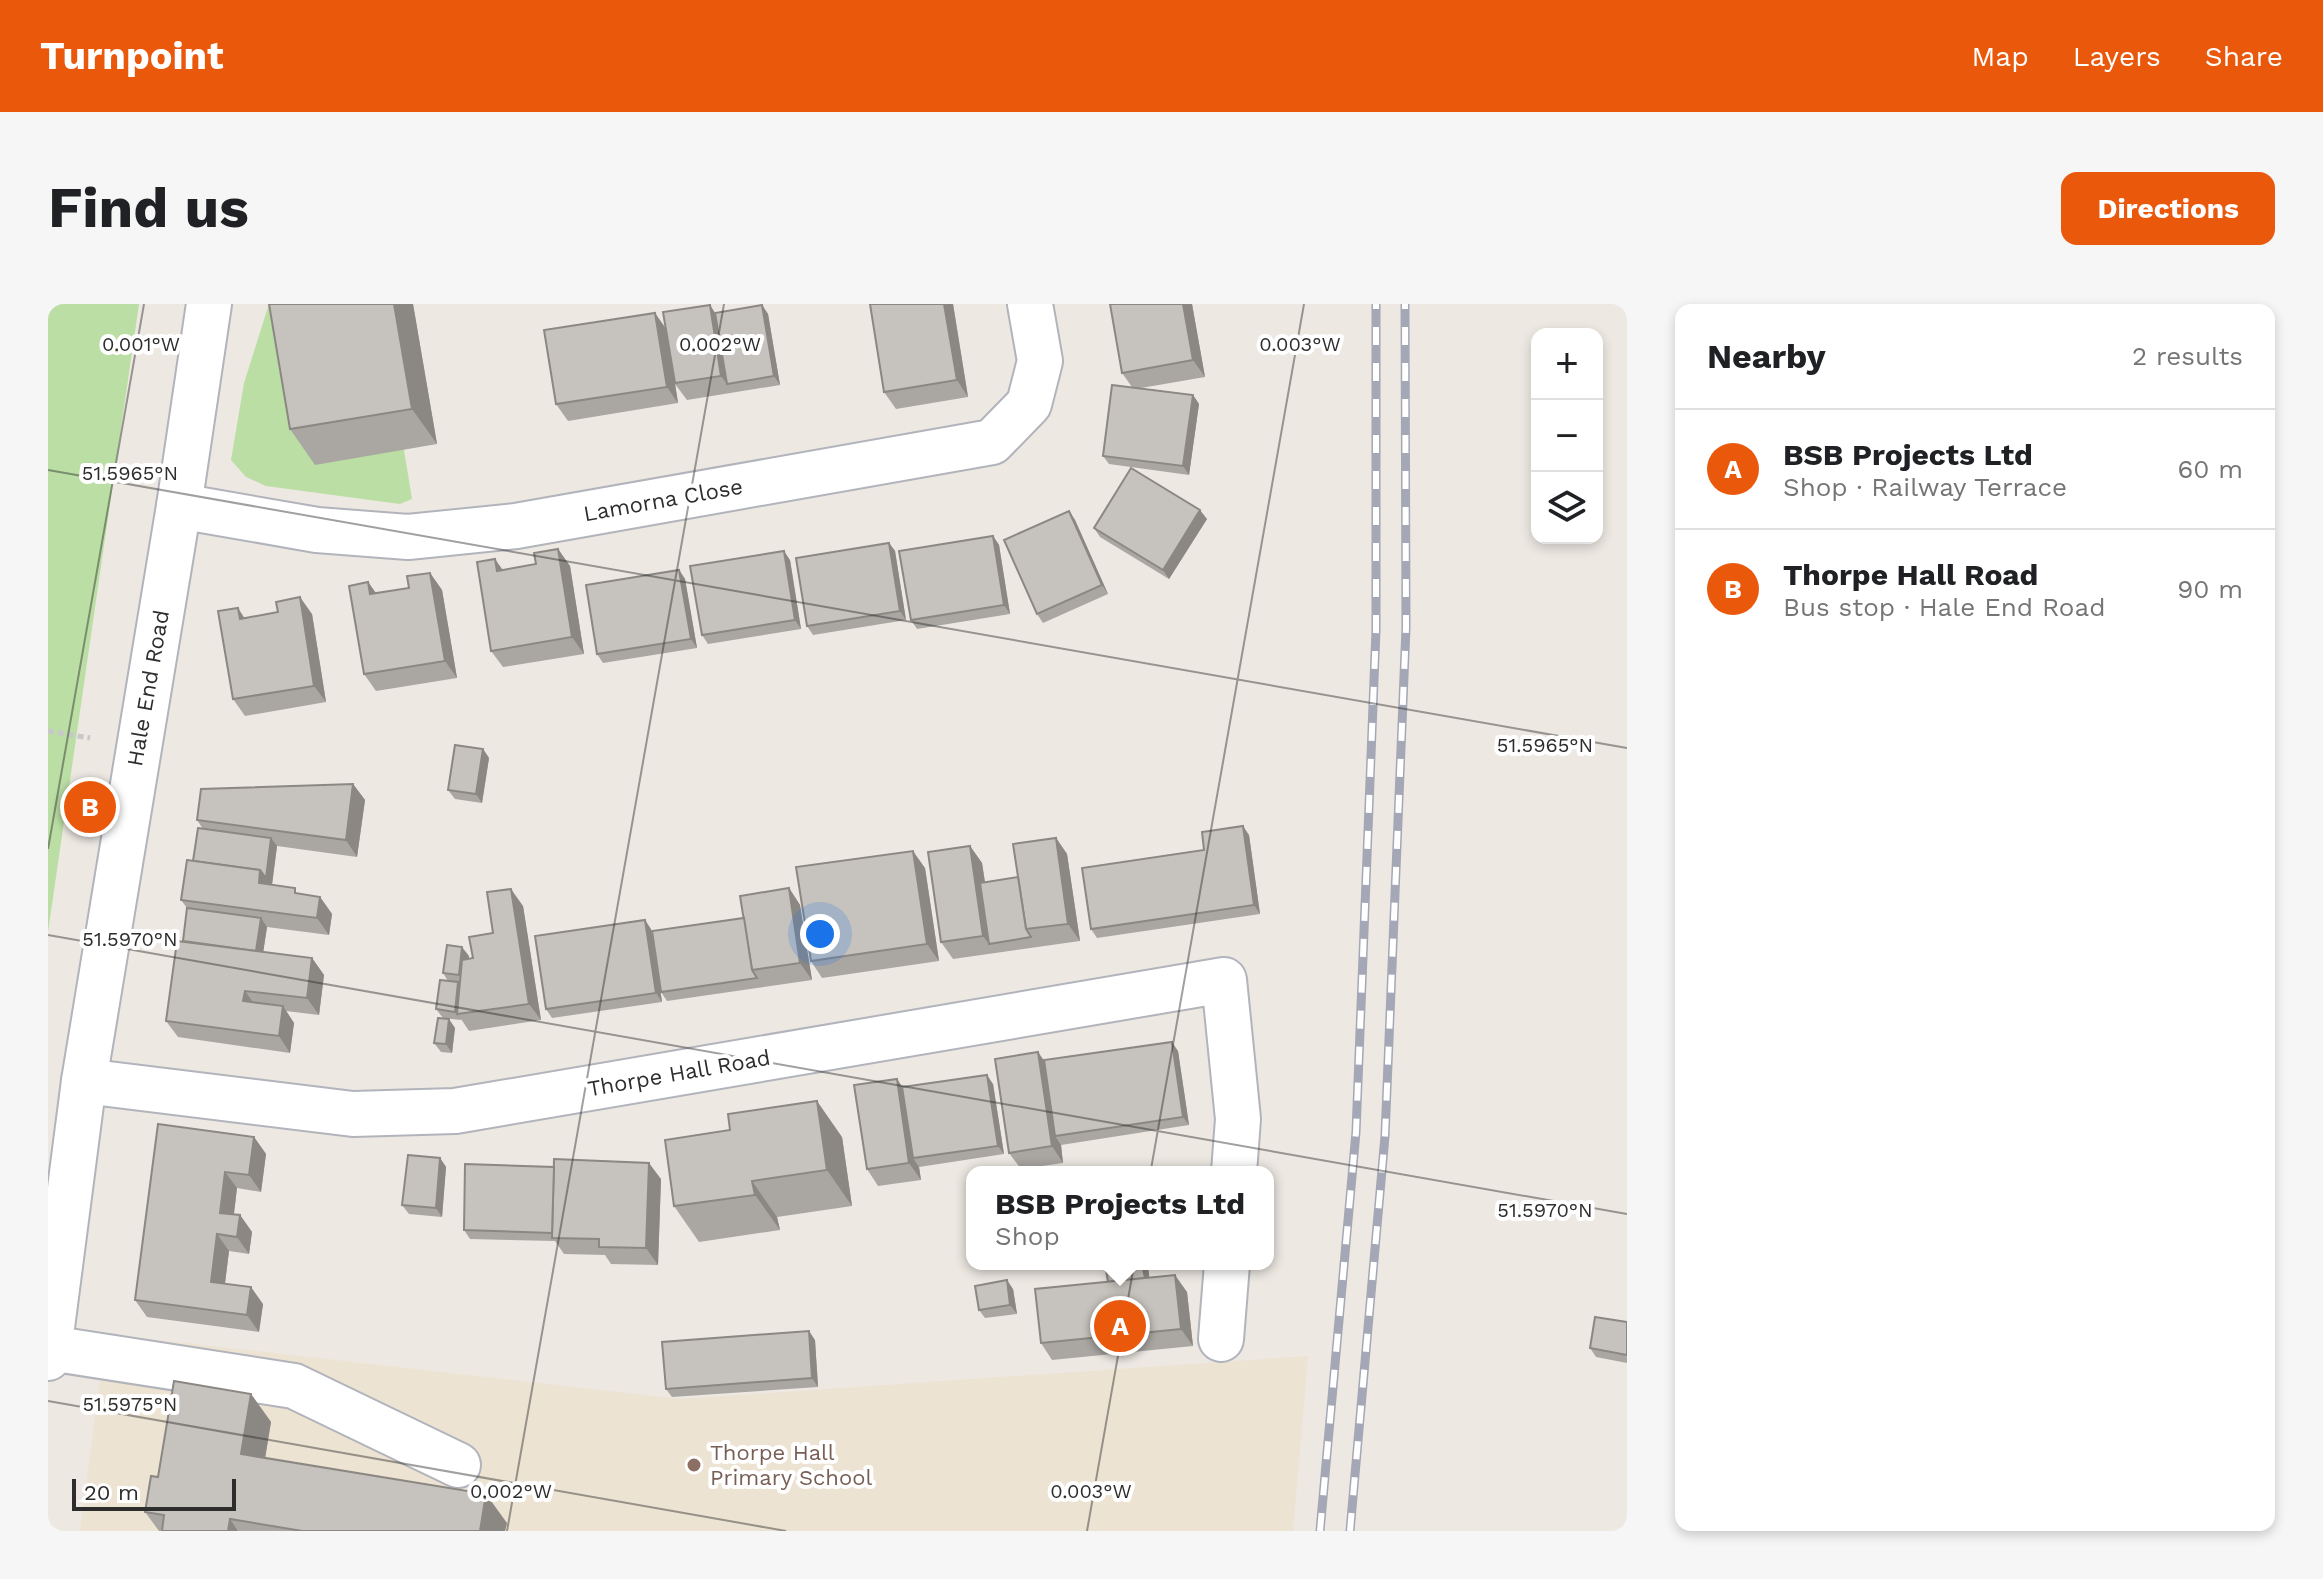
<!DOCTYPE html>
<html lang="en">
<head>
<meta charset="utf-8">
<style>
  :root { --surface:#fff; --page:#f6f6f6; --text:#202124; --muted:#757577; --line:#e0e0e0; --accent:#ea580c }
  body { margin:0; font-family:"Work Sans",sans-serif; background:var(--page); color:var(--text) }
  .controls { position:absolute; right:24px; top:24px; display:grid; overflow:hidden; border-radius:16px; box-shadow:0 4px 12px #0003 }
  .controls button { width:72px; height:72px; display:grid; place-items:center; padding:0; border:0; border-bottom:2px solid var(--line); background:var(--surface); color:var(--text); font:40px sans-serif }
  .scale { position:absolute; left:24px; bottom:20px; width:164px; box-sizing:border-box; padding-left:8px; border:4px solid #2d2d2d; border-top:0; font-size:22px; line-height:28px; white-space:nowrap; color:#2d2d2d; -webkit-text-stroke:6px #fff; paint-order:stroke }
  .you { position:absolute; left:772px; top:630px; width:28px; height:28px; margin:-20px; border:6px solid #fff; border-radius:50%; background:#1a73e8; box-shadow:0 0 0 12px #1a73e833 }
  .badge { display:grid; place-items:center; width:52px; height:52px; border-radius:50%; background:var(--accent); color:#fff; font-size:26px; font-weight:700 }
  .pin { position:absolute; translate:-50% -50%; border:4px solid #fff; box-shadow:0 2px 8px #0006 }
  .popup { position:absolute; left:918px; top:862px; width:308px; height:104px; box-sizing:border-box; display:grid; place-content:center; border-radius:16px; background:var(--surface); filter:drop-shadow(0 2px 6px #0005); font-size:26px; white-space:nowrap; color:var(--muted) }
  .popup b { font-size:30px; color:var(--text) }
  .popup::after { content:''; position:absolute; left:50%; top:100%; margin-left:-16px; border:16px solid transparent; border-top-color:var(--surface) }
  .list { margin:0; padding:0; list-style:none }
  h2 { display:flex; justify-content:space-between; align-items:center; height:104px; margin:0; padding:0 32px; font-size:34px }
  h2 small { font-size:26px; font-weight:400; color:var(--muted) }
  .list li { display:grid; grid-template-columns:52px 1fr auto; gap:24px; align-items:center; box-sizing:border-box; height:120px; padding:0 32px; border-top:2px solid var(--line) }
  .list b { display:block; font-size:30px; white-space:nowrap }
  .list p { margin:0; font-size:26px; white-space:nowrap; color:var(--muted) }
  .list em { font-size:26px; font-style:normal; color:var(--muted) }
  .icon { flex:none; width:44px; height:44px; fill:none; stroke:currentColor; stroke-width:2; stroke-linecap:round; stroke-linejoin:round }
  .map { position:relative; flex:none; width:1579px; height:1227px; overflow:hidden; border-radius:16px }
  header { display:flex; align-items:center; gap:48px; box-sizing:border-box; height:112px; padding:0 40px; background:var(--accent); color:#fff }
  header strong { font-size:38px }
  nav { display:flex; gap:44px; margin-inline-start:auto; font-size:28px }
  .intro { display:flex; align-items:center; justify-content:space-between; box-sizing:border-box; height:192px; padding:0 48px }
  h1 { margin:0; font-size:56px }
  .button { padding:20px 36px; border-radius:16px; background:var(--accent); color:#fff; font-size:28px; font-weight:700 }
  main { display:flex; gap:48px; padding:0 48px }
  aside { flex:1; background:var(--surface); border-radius:16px; box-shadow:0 4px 12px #0003 }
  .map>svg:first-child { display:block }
</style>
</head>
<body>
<header>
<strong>Turnpoint</strong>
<nav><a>Map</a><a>Layers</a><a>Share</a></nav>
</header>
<div class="intro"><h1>Find us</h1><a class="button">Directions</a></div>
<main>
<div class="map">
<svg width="1579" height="1227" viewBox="0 0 1579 1227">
  <rect width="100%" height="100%" fill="#ede8e2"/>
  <polygon fill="#ede3d3" points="58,1030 632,1095 1260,1052 1245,1227 32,1227"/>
  <g fill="#badea4">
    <polygon points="0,0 91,0 0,628"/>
    <polygon points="221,0 356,146 364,195 352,200 218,182 198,173 183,156 196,79"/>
  </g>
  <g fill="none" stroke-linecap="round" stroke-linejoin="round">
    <defs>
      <g id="minor">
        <polyline points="131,202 269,226 360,233 468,222 944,138 981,100 992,57 982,0"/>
        <polyline points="36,777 305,810 407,807 1176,676 1190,815 1186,868"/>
        <polyline points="1173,1035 1179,960"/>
        <polyline points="1,1044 246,1082 410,1161"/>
        <polyline points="0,1054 36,777 131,202 161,0"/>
      </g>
    </defs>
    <use href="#minor" stroke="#b2b4bc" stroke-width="48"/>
    <polyline stroke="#c8c8c8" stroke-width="5" stroke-dasharray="6 4" stroke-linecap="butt" points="0,427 42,434"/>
    <use href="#minor" stroke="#fff" stroke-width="44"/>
    <defs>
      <g id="rail">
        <polyline points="1272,1227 1308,828 1328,326 1328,0"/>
        <polyline points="1302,1227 1337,832 1358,324 1357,0"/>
      </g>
    </defs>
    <use href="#rail" stroke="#a4a7b5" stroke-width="9"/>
    <use href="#rail" stroke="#fff" stroke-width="6" stroke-dasharray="18" stroke-linecap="butt"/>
  </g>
  <g fill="#aaa7a3">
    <polygon points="365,0 389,140 267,161 242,125"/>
    <polygon points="905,0 920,93 848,105 836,88"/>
    <polygon points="1144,0 1157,73 1093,84 1145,91 1151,100 1141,171 1061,160 1055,152 1084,83 1074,69"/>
    <polygon points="714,1 720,10 732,81 639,96 627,80 630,99 520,117 508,100 618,24 667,9"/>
    <polygon points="1021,207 1027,216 1060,290 995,319 989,310"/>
    <polygon points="1159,215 1121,275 1052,233 1046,224"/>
    <polygon points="945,232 951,241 962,310 869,325 863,316"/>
    <polygon points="841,239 847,247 858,316 765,331 759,322"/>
    <polygon points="510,245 522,262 536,350 455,363 443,347 455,266 488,260"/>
    <polygon points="742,256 753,325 660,340 654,331"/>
    <polygon points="631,266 637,275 649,344 555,359 549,350"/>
    <polygon points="382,269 394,286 409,374 328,387 316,370 320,278 328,289 361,284"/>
    <polygon points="264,310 278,398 197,412 185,395 197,314"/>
    <polygon points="435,445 441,454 434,499 407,495 400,486"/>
    <polygon points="305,480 317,496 309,553 229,542 224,581 252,590 272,593 284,610 281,631 219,623 215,648 264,654 276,671 271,711 238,707 246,719 242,749 130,733 118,717 135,637 139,604 133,596 155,525 149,516"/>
    <polygon points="1201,531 1212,610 1049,634 1043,625 1156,546"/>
    <polygon points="1008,534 1019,550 1032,637 905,655 893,638 922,542 934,559 937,578 970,573"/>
    <polygon points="877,564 891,657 774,674 763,657"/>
    <polygon points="741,584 752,601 764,676 619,697 613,688 696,614"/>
    <polygon points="475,602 493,716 421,727 413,715 413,716 395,714 388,705 400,677 395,669 421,652 420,655 425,654 445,629"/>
    <polygon points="603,625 614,698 504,714 498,705"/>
    <polygon points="407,724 404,749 393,748 386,739"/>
    <polygon points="1130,747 1141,821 1013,841 1015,859 973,865 961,849 996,756"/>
    <polygon points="849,775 854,783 945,780 956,850 871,863 873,876 830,882 819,865"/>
    <polygon points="110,820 206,833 218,850 213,888 189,884 186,910 192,911 204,928 201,950 181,947 177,980 215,1000 211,1028 99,1013 87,996"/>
    <polygon points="794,833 804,902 729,913 732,926 651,938 626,902"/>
    <polygon points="392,854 398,863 394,913 361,910 354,901"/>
    <polygon points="613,875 610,961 563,960 557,951 516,950 507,937 422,935 416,926"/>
    <polygon points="1057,960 1098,960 1100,963 1101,974 1139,988 1145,1042 1004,1056 993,1039 1060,978"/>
    <polygon points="965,985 969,1010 937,1014 931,1006"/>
    <polygon points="1579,1018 1579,1059 1548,1053 1542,1044"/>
    <polygon points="767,1036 770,1083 624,1093 618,1085"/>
    <polygon points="203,1090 223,1118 217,1154 459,1219 457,1227 111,1227 97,1208 110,1173"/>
  </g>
  <g fill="#8b8884">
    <polygon points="346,0 365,0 389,140 364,105"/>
    <polygon points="896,0 905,0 920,93 909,76"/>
    <polygon points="1135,0 1144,0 1157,73 1145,56"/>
    <polygon points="662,1 673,18 679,80 673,72"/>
    <polygon points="714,1 720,10 732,81 726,72"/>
    <polygon points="607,9 619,26 630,99 619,83"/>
    <polygon points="1145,91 1151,100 1141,171 1135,162"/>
    <polygon points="1152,206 1159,215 1121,275 1115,266"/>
    <polygon points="1021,207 1027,216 1060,290 1054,281"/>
    <polygon points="945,232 951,241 962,310 956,301"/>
    <polygon points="841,239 847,247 858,316 852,307"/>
    <polygon points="510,245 522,262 536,350 524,333"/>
    <polygon points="736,247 742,256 753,325 747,316"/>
    <polygon points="447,255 459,272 449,267"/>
    <polygon points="631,266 637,275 649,344 643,335"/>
    <polygon points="382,269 394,286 409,374 397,357"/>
    <polygon points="320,278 332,295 322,290"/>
    <polygon points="252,293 264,310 278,398 266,382"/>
    <polygon points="190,304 201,321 192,315"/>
    <polygon points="435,445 441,454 434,499 428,490"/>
    <polygon points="305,480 317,496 309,553 298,536"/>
    <polygon points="1195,522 1201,531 1212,610 1206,601"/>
    <polygon points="223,534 229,542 222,596 211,579 212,566"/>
    <polygon points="1008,534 1019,550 1032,637 1020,620"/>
    <polygon points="922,542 934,559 946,639 941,640 935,632"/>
    <polygon points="865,547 877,564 891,657 879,640"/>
    <polygon points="741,584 752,601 764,676 752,659"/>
    <polygon points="463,585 475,602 493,716 481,700"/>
    <polygon points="272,593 284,610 281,631 269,614"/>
    <polygon points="213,614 219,623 213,663 207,654"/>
    <polygon points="597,616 603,625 614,698 608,689"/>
    <polygon points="414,643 421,652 417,680 411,671"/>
    <polygon points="264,654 276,671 271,711 259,694"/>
    <polygon points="410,678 416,687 409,710 413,716 407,708"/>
    <polygon points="197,687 209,704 195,697"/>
    <polygon points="235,702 246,719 242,749 231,732"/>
    <polygon points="401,715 407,724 404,749 398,740"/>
    <polygon points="1124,738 1130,747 1141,821 1135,813"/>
    <polygon points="990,748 1002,765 1007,832 1013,841 1015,859 1004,842"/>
    <polygon points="939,771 945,780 956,850 950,842"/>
    <polygon points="849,775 860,792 865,854 871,863 873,876 861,859"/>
    <polygon points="769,797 794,833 804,902 779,866"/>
    <polygon points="206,833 218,850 213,888 201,871"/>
    <polygon points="392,854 398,863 394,913 388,904"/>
    <polygon points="601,859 613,875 610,961 598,944"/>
    <polygon points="177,868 189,884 184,925 172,909"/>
    <polygon points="704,877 729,913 732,926 707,891"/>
    <polygon points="192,911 204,928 201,950 189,933"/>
    <polygon points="169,930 181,947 175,995 163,978"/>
    <polygon points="1094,960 1098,960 1100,963 1104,991 1098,982"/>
    <polygon points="1127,971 1139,988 1145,1042 1133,1025"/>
    <polygon points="959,976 965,985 969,1010 962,1001"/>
    <polygon points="203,983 215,1000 211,1028 199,1011"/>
    <polygon points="761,1027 767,1036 770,1083 764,1074"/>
    <polygon points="203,1090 223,1118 213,1179 193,1150"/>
    <polygon points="438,1190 459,1219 457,1227 432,1227"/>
    <polygon points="182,1215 190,1227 180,1227"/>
  </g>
  <g fill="#c6c2bd" stroke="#8b8884" stroke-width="2">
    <polygon points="221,0 346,0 364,105 242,125"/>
    <polygon points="822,0 896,0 909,76 836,88"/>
    <polygon points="1062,0 1135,0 1145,56 1074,69"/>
    <polygon points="662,1 673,72 627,79 615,8"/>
    <polygon points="714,1 726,72 679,80 667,9"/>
    <polygon points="607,9 619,83 508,100 496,26"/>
    <polygon points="1064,81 1145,91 1135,162 1055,152"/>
    <polygon points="1083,164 1152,206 1115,266 1046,224"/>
    <polygon points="1021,207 1054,281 989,310 956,236"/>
    <polygon points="945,232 956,301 863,316 851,247"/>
    <polygon points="841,239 852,307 759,322 748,254"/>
    <polygon points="510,245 524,333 443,347 429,258 447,255 449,267 488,260 486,249"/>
    <polygon points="736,247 747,316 654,331 642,262"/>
    <polygon points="631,266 643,335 549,350 538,281"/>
    <polygon points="382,269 397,357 316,370 301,282 320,278 322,290 361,284 359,272"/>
    <polygon points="252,293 266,382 185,395 170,307 190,304 192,315 230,308 228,298"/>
    <polygon points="407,441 435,445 428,490 400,486"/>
    <polygon points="305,480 298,536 149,516 153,485"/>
    <polygon points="1195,522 1206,601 1043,625 1034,564 1156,546 1154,528"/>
    <polygon points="150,524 223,534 218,574 212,566 145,557"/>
    <polygon points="1008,534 1020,620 978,625 965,540"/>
    <polygon points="922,542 935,632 893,638 880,548"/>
    <polygon points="865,547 879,640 763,657 748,563"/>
    <polygon points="139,556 212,566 211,579 247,584 247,589 272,593 269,614 133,596"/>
    <polygon points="970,573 978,625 983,633 941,640 932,579"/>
    <polygon points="741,584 752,659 704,666 692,592"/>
    <polygon points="463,585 481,700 409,710 414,656 425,654 421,633 445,629 439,588"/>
    <polygon points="139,604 213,614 208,647 135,637"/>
    <polygon points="696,614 704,666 709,674 613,688 604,627"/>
    <polygon points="597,616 608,689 498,705 487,632"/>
    <polygon points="129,637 264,654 259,694 197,687 195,697 235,702 231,732 118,717"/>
    <polygon points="399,641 414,643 411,671 395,669"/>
    <polygon points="392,676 410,678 407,708 388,705"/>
    <polygon points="390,714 401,715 398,740 386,739"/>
    <polygon points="1124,738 1135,813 1007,832 996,756"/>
    <polygon points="990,748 1004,842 961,849 947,755"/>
    <polygon points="939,771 950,842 865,854 854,783"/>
    <polygon points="849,775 861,859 819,865 806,781"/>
    <polygon points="769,797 779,866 704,877 707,891 626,902 617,836 682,826 680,810"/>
    <polygon points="110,820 206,833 201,871 177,868 172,909 192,911 189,933 169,930 163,978 203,983 199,1011 87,996"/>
    <polygon points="360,851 392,854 388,904 354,901"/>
    <polygon points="506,855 601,859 598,944 551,943 551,935 504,934"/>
    <polygon points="417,860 506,863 504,929 416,926"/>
    <polygon points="1057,960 1094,960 1097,974 1060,978"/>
    <polygon points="1127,971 1133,1025 993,1039 987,985"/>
    <polygon points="959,976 962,1001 931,1006 927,982"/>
    <polygon points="1547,1013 1579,1018 1579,1051 1542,1044"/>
    <polygon points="761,1027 764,1074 618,1085 614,1038"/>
    <polygon points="126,1077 203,1090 193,1150 438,1190 432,1227 254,1227 182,1215 180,1227 114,1227 116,1211 97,1208 103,1172 110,1173"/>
  </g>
  <path fill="none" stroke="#2d2d2d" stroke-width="2" stroke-opacity="0.45" d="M0,166L1579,444M0,545L96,0M0,631L1579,910M0,1097L738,1227M459,1227L676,0M1039,1227L1256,0"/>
  <circle fill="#8d6e63" stroke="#fff" stroke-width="3" cx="646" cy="1161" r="8"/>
  <g text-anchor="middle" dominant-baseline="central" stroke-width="8" stroke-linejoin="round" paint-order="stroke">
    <g font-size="22" fill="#2d2d2d" stroke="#fff">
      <text transform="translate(615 196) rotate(-10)">Lamorna Close</text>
      <text transform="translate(100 384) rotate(-80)">Hale End Road</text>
      <text transform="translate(631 769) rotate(-10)">Thorpe Hall Road</text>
    </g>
    <g font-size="22" fill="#785e54" stroke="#fff" text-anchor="start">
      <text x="662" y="1148">Thorpe Hall<tspan x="662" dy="25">Primary School</tspan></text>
    </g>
  </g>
  <g font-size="20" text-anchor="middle" fill="#2d2d2d" stroke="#fff" stroke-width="8" stroke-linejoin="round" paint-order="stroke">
    <text x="93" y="47">0.001°W</text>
    <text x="1252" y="47">0.003°W</text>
    <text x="672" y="47">0.002°W</text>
    <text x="82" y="176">51.5965°N</text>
    <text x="1497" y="448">51.5965°N</text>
    <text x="82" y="642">51.5970°N</text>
    <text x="1497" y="913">51.5970°N</text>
    <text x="82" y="1107">51.5975°N</text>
    <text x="463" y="1194">0.002°W</text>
    <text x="1043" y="1194">0.003°W</text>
  </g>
</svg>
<div class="controls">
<button>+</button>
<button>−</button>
<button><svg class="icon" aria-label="layers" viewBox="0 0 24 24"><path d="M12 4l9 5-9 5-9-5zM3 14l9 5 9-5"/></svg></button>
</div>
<div class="scale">20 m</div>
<div class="you"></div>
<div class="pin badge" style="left:1072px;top:1022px">A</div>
<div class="popup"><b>BSB Projects Ltd</b>Shop</div>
<div class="pin badge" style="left:42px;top:503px">B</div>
</div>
<aside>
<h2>Nearby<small>2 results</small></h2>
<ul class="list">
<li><span class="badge">A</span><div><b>BSB Projects Ltd</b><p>Shop · Railway Terrace</p></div><em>60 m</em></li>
<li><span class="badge">B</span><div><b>Thorpe Hall Road</b><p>Bus stop · Hale End Road</p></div><em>90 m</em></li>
</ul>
</aside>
</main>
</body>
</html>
